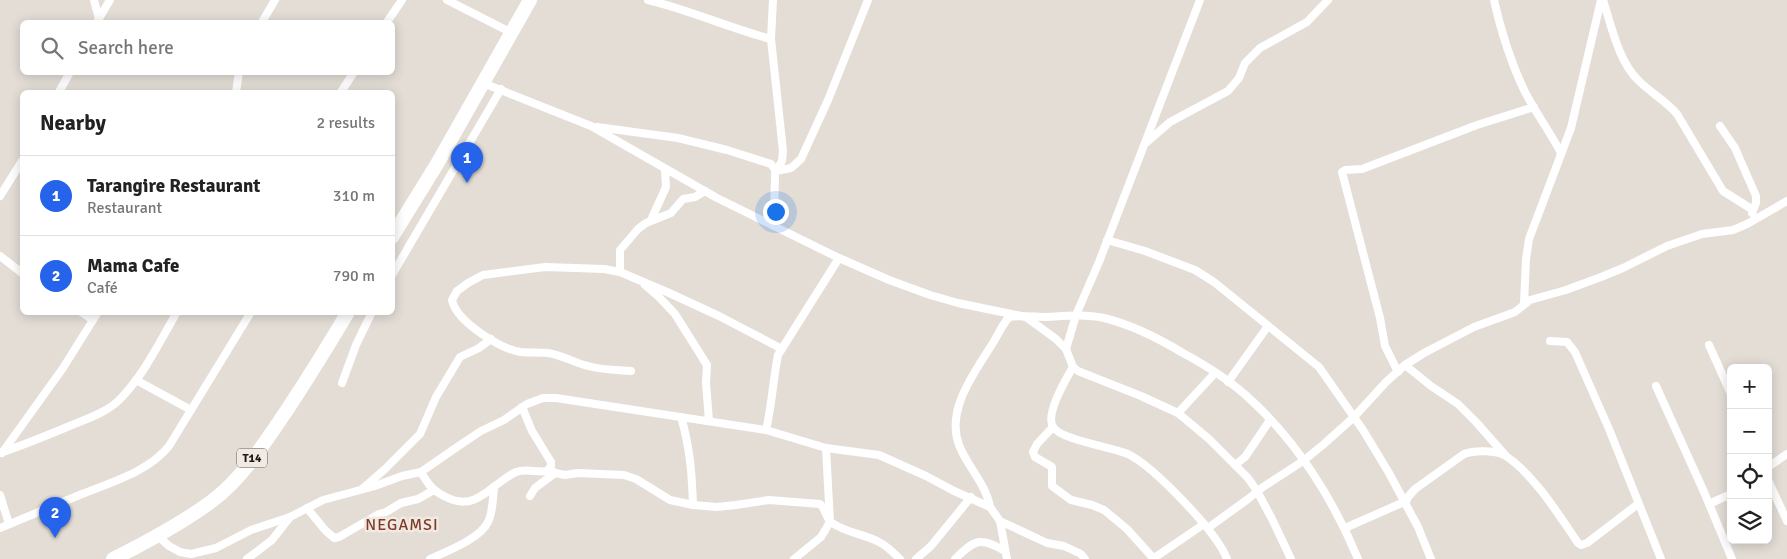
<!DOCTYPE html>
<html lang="en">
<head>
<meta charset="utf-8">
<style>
  :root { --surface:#fff; --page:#f6f6f6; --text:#222; --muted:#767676; --line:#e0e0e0; --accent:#2563eb }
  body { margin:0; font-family:Signika,sans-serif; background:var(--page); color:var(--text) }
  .controls { position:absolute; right:15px; bottom:15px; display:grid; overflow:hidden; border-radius:8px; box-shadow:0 2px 12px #0003 }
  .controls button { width:45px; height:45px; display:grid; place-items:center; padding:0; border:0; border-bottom:1px solid var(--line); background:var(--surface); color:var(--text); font:25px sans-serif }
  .you { position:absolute; left:775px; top:211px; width:18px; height:18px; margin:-12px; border:4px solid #fff; border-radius:50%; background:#1a73e8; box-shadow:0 0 0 8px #1a73e833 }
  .badge { display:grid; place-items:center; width:32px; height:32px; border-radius:50%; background:var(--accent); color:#fff; font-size:16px; font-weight:700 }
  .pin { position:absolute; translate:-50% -41px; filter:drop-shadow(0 1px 2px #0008) }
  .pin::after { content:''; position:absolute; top:26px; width:18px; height:15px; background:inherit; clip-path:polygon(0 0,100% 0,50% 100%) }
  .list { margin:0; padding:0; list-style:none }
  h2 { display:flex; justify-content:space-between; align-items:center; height:65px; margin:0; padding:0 20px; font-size:21px }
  h2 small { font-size:16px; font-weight:400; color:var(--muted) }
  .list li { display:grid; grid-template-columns:32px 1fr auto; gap:15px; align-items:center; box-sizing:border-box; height:80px; padding:0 20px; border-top:1px solid var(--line) }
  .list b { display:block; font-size:19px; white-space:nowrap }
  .list p { margin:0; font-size:16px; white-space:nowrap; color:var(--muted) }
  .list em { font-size:16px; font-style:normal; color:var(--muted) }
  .icon { flex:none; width:28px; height:28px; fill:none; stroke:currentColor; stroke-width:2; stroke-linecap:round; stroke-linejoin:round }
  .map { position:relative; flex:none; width:1787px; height:559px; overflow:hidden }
  .search { position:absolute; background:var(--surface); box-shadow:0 2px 12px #0003; left:20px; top:20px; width:375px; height:55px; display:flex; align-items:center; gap:12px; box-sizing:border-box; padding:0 18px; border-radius:8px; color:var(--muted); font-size:19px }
  .panel { position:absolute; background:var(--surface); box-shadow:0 2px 12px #0003; left:20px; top:90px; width:375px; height:225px; border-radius:8px }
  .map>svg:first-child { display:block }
</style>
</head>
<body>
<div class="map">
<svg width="1787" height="559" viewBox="0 0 1787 559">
  <rect width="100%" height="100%" fill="#e3ddd6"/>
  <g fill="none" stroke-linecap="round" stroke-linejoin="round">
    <g stroke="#fff" stroke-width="8">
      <polyline points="94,0 99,19"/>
      <polyline points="447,0 512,33"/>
      <path d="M648,0C690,10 729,28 771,39"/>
      <path d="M1494,0C1501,31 1511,63 1525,92C1536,113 1550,132 1561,153"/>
      <path d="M1603,0C1611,25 1619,63 1639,81C1651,93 1666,101 1677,114L1723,191L1753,210"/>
      <polyline points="97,22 110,0"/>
      <polyline points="262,22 275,0"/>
      <polyline points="387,22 402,0"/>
      <polyline points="483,83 591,126 717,198 839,258 889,280 930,295 958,303 1026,317 1056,339 1066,349 1073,367 1078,371 1141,396 1178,413 1209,439 1248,478 1257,491 1272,519 1291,559"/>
      <polyline points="59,92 70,72"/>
      <polyline points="236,92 239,72"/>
      <polyline points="341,92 354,72"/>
      <polyline points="1720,126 1735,148 1756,196 1756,203 1752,213"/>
      <polyline points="597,127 678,138 727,150 771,164 776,171 782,161 783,151 771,39 773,0"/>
      <polyline points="1147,142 1170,122 1228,91 1239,78 1245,63 1260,48 1307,22 1328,0"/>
      <polyline points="0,196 22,161"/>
      <polyline points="651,220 666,187 665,170"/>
      <polyline points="774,226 775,173 776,171 791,168 801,159 828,100 868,0"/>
      <polyline points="1107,240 1145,251 1195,270 1214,282 1319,367 1363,430 1389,473 1418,527 1431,559"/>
      <polyline points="0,256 22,273"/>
      <polyline points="620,272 620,250 638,229 646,223 671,213 683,199 695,197 705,191"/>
      <polyline points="392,275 501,89"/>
      <polyline points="645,285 659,297 675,314 707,365 706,383 709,421"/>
      <polyline points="1524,303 1526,259 1529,239 1571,128 1601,0"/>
      <polyline points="81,312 93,320"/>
      <polyline points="1550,341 1567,342 1575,352 1609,429 1661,559"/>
      <polyline points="1709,345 1731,394"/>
      <polyline points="1066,349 1076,315 1099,262 1200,0"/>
      <polyline points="1405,365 1431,386 1458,404 1476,422 1505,455"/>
      <path d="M1073,367C1066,379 1045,414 1053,427C1061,440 1112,447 1128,454C1154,467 1217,532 1227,559"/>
      <path d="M631,371C616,370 602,370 588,366C575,363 562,355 548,353C539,352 530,353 521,352C500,349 456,321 452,300L457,291L468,283L483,275L545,267L604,269L620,272L667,292L719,316L782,349"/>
      <polyline points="1398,372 1385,346 1380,318 1342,172 1345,170 1362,169 1477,125 1534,107"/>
      <polyline points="136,380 191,410"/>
      <polyline points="1228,382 1268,326"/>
      <polyline points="342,383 356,345 372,312"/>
      <polyline points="1656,386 1704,492 1732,559"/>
      <polyline points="1178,413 1215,373"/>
      <path d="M681,417C690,447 692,475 693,505"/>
      <polyline points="1053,427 1037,444 1033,452 1035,457 1052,467 1052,486 1071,500 1092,505 1104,510 1127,529 1154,559"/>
      <path d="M766,430C772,405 773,380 778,355L839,258"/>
      <path d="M0,453C24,445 48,435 72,425C89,418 110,411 122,397C145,373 160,341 177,312"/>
      <polyline points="2,453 63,368 98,312"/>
      <polyline points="1235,465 1245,457 1270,420"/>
      <polyline points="1768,467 1787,454"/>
      <path d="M550,469L555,473L565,475L578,473L624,475L636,479L670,500L693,505L717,507L736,505L769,500L820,504C826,509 826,519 832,523C847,533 864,534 879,542C887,546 894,553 900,559"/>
      <path d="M421,472C429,486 433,491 448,498C477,512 492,483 516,472C526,468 537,473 547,471L551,466V462L532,431L522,407"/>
      <polyline points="1768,480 1787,521"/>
      <polyline points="362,489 384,470 420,434 436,397 460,357 479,348 491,339"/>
      <polyline points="0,495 9,524"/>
      <polyline points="530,496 535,488 555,473"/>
      <path d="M1405,504L1408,497L1415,489L1464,454C1474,450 1497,450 1506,456C1534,475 1559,515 1578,543L1581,545L1587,543L1638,504"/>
      <polyline points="1709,504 1731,494"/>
      <path d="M990,507C986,484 967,466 959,445C946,410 973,375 991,346C997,337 1002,325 1009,317C1020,315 1036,317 1047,317C1066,316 1085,314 1104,318C1133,325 1158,338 1183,353C1207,366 1231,381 1251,400C1298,443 1334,501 1358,559"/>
      <polyline points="307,508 325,530 334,538 339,537 379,514 386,512 401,503 418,499 434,490"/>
      <polyline points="1000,521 1047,543 1064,546 1081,554 1085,559"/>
      <path d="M0,528C27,517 55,505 82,494C112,482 148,472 169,446L251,312"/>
      <polyline points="1208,528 1248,499 1263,487 1303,461 1324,444 1354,417 1386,382 1405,365 1424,353 1474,327 1515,312 1530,300 1566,290 1601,277 1623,268 1667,246 1702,234 1733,230 1747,224 1787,201"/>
      <polyline points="1345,528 1404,502"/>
      <polyline points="158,536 169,546 180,552 191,554 216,548 251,530 290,517 323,500 375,486 402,476 421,472 457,447 481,431 504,420 527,404 543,398 556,398 766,430 826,448 879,455 926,476 954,491 990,507 1000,521 1007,559"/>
      <polyline points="1154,558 1204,524"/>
      <polyline points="247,559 272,540 290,517"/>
      <path d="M430,559C447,551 480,539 488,522C493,512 493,497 494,487"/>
      <polyline points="794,559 821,537 830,522 826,448"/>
      <polyline points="916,559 931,546 971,497"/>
      <path d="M955,559C975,539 980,537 1005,551"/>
    </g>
    <g stroke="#fff" stroke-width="14">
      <polyline points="392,237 437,164 530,0"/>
      <path d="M113,559C147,542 181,524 212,501C243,478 265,442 287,410C308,378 328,346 348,312"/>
    </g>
  </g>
  <g text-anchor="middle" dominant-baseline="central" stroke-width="5" stroke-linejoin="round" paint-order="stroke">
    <rect fill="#f1eae3" stroke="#5c5854" stroke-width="1" x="237" y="448.5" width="30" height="19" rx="4"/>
    <g font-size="12" font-weight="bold" fill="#1c1917">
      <text x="252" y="458">T14</text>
    </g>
    <g font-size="16" letter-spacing="1" fill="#803b28" stroke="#f1eae3">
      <text x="402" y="525">NEGAMSI</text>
    </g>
  </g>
</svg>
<div class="controls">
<button>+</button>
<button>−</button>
<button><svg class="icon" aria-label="locate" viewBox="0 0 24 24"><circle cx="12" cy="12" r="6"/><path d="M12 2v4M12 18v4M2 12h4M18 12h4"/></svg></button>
<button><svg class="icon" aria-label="layers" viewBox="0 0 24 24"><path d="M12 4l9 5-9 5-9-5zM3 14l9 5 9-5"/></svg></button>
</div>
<div class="you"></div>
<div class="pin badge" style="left:467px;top:183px">1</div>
<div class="pin badge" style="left:55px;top:538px">2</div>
<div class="search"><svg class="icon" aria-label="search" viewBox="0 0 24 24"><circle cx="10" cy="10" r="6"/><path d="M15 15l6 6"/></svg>Search here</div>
<section class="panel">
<h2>Nearby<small>2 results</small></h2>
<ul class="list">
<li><span class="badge">1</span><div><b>Tarangire Restaurant</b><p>Restaurant</p></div><em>310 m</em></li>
<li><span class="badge">2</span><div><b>Mama Cafe</b><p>Café</p></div><em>790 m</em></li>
</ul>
</section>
</div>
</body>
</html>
